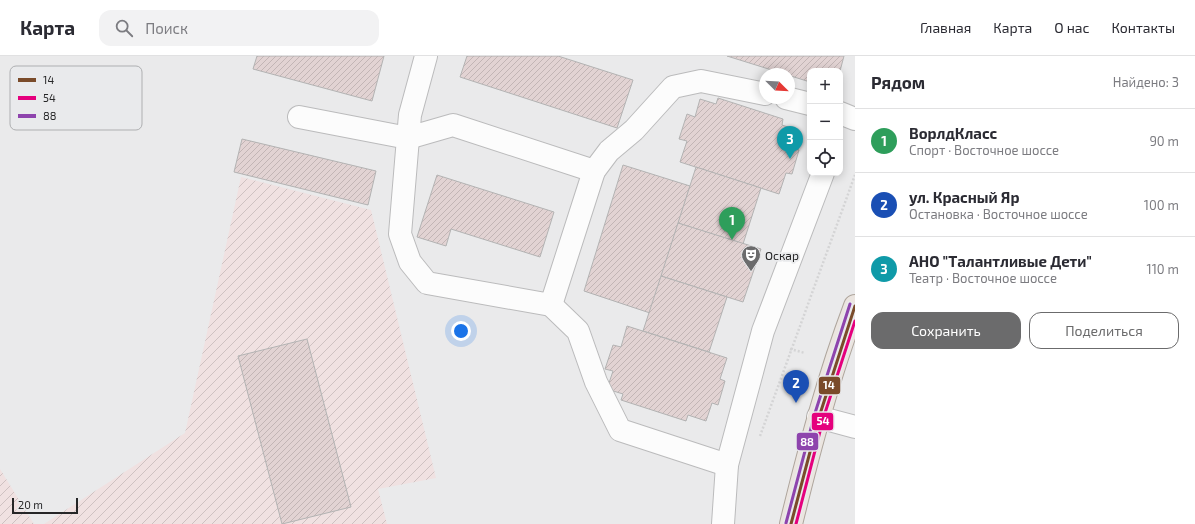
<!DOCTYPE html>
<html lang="ru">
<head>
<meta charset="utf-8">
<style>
  :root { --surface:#fff; --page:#f2f2f3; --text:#2b2b33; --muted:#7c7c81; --line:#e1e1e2; --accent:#6b6b6c }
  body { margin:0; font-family:"Exo 2",sans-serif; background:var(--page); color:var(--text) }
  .controls { position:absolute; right:12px; top:12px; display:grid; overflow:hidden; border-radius:8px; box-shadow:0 2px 10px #0003 }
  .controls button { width:36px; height:36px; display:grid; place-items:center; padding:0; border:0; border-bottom:1px solid var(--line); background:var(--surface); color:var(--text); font:20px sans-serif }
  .compass { position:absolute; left:759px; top:12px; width:36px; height:36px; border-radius:50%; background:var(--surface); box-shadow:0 2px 10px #0003; rotate:114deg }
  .scale { position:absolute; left:12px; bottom:10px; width:66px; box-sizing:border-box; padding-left:4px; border:2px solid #262627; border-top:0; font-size:11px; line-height:14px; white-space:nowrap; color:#262627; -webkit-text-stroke:3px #e9eaec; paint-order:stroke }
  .you { position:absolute; left:461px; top:275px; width:14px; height:14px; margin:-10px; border:3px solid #fff; border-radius:50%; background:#1a73e8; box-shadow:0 0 0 6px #1a73e833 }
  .badge { display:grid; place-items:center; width:26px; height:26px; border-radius:50%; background:var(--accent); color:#fff; font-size:13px; font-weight:700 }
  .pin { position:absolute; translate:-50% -33px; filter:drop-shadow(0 1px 2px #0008) }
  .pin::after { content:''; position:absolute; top:21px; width:14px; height:12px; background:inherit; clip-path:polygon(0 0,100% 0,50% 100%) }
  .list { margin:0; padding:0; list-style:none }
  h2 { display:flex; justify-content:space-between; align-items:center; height:52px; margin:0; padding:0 16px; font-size:17px }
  h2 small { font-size:13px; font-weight:400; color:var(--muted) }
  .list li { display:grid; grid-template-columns:26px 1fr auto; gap:12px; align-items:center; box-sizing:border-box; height:64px; padding:0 16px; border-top:1px solid var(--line) }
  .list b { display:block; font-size:15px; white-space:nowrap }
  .list p { margin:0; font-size:13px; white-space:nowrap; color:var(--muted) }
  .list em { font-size:13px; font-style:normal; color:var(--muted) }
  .actions { display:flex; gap:8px; padding:12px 16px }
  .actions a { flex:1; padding:9px 0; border:1px solid var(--accent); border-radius:12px; text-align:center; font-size:14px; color:var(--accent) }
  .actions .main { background:var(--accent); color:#fff }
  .icon { flex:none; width:22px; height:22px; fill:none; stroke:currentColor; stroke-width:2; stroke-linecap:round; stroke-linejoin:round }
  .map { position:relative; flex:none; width:855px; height:468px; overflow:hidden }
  header { display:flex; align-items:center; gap:24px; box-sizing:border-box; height:56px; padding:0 20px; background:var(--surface); border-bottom:1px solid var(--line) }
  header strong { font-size:19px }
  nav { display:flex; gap:22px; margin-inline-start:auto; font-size:14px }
  .search { width:280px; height:36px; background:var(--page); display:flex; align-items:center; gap:10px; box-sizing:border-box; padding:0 14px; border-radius:12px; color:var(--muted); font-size:15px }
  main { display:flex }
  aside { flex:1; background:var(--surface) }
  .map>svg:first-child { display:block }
</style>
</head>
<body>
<header>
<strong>Карта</strong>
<div class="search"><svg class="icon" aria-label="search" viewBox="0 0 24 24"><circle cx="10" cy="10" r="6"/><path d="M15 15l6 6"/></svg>Поиск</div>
<nav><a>Главная</a><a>Карта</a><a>О нас</a><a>Контакты</a></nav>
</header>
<main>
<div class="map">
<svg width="855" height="468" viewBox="0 0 855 468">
  <defs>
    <pattern id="industrial-furrows" width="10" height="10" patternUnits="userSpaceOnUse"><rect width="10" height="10" fill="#f0e1e1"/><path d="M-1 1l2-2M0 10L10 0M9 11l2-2" fill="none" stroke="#cec1c1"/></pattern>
    <pattern id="building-hatch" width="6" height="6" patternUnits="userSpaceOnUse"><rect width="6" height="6" fill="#e2d3d3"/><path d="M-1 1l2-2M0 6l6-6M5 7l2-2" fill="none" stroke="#c2b5b5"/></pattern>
  </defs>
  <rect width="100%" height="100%" fill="#eaeaeb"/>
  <g fill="url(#industrial-furrows)">
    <polygon points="241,121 371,154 436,422 378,433 387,468 44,468 185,377"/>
    <polygon points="0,413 34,468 0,468"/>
  </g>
  <g fill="url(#building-hatch)" stroke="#b3b3b3">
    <polygon points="257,0 384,0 372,45 253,13"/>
    <polygon points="467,0 558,0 633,24 617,72 460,21"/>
    <polygon points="727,0 844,0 840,15 810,15 810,26"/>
    <polygon points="718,42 783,63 782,69 799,75 794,92 799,94 792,118 786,117 779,138 680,106 687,85 679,83 687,58 695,61 700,43 716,48"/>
    <polygon points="242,83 376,115 368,149 234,116"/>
    <polygon points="623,109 690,130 650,257 584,235"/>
    <polygon points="696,111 761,132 743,188 678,167"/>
    <polygon points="437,119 554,156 540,201 451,173 446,190 417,181"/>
    <polygon points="678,167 761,193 743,246 661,220"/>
    <polygon points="661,220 727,241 709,296 643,275"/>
    <polygon points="627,270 727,302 720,323 725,325 718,349 712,347 706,365 688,359 686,365 621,344 623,338 607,333 613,315 605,313 613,289 621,291"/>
    <polygon points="307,283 351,451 282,468 238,300"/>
  </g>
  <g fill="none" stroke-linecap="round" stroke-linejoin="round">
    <defs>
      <g id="minor">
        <polyline points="426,0 410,59 408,82 453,69 594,115"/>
        <polyline points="786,42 810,48"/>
        <polyline points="840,57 855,63"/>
        <polyline points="299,61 408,82 400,178 410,206 427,227 551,249 594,115 609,95 634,74 673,31 701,25 765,38"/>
        <polyline points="551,249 578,275 596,326 620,374 727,409"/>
        <polyline points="818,361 855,371"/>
        <polyline points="723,468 727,409 763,275 823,117"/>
      </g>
      <path id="major" d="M791,468C809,394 828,322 855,250"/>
    </defs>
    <use href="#minor" stroke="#bbbbbc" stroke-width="24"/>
    <use href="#major" stroke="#aea59c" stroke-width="24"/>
    <g stroke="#d4d4d5" stroke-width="2.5" stroke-dasharray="2 2" stroke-linecap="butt">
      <polyline points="790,293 805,297"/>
      <polyline points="760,380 855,119"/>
    </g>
    <use href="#minor" stroke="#fcfcfc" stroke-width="22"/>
    <use href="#major" stroke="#ebe5e0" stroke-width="22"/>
    <defs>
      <polyline id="bus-1" points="791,468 820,358 855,250"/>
      <polyline id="bus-2" points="796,468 824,360 855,265"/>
      <polyline id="bus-3" points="786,467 815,357 850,248"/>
    </defs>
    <use href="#bus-1" stroke="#e9eaec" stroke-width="6"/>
    <use href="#bus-2" stroke="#e9eaec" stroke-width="6"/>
    <use href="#bus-3" stroke="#e9eaec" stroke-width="6"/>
    <use href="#bus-1" stroke="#7a4b2a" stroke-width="3"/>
    <use href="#bus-2" stroke="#e5007d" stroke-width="3"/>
    <use href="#bus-3" stroke="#8e44ad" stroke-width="3"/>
  </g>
  <defs>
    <symbol id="theatre-pin" viewBox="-11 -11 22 30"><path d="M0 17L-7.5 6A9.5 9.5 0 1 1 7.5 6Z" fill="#6b6b6c" stroke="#e9eaec"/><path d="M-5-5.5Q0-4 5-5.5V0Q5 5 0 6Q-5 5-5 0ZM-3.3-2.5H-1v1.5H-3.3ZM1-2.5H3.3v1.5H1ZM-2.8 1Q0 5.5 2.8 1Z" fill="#fff"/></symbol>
  </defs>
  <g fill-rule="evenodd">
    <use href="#theatre-pin" x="740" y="188" width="22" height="30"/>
  </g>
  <g text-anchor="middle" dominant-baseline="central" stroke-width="3.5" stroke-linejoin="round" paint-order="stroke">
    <g font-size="12" fill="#262627" stroke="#e9eaec" text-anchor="start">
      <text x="765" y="199">Оскар</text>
    </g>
  </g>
  <rect x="10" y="10" width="132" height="64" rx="6" fill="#e9eaec" stroke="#aeafb1" stroke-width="1"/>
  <rect x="18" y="22" width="18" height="4" fill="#7a4b2a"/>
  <rect x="18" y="40" width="18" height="4" fill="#e5007d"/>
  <rect x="18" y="58" width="18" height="4" fill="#8e44ad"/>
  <g font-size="11" fill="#262627">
    <text x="43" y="28">14</text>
    <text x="43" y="46">54</text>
    <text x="43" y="64">88</text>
  </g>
  <g stroke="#e9eaec" stroke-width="1.5">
    <rect x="818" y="320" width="23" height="19" rx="4" fill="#7a4b2a"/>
    <rect x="811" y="356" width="23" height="19" rx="4" fill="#e5007d"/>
    <rect x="796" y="376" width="23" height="19" rx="4" fill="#8e44ad"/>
  </g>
  <g font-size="11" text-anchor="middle" font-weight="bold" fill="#fff">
    <text x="829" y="333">14</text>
    <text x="823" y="369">54</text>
    <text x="807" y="390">88</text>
  </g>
</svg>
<div class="controls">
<button>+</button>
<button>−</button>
<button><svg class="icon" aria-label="locate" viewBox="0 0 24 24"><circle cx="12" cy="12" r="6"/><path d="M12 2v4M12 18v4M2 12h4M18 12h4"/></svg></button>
</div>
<svg class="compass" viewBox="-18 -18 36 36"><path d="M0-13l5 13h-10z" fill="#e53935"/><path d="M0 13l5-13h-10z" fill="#7c7c81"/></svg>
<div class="scale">20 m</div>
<div class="you"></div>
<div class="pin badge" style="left:732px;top:184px;background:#2e9e5b">1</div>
<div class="pin badge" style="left:796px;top:347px;background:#1a4fb4">2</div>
<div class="pin badge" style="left:790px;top:103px;background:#0f9aa8">3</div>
</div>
<aside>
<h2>Рядом<small>Найдено: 3</small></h2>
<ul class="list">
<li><span class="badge" style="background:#2e9e5b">1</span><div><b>ВорлдКласс</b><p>Спорт · Восточное шоссе</p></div><em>90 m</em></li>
<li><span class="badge" style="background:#1a4fb4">2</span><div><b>ул. Красный Яр</b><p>Остановка · Восточное шоссе</p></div><em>100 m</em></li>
<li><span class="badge" style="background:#0f9aa8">3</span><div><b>АНО &quot;Талантливые Дети&quot;</b><p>Театр · Восточное шоссе</p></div><em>110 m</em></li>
</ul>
<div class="actions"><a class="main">Сохранить</a><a>Поделиться</a></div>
</aside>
</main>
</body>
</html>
